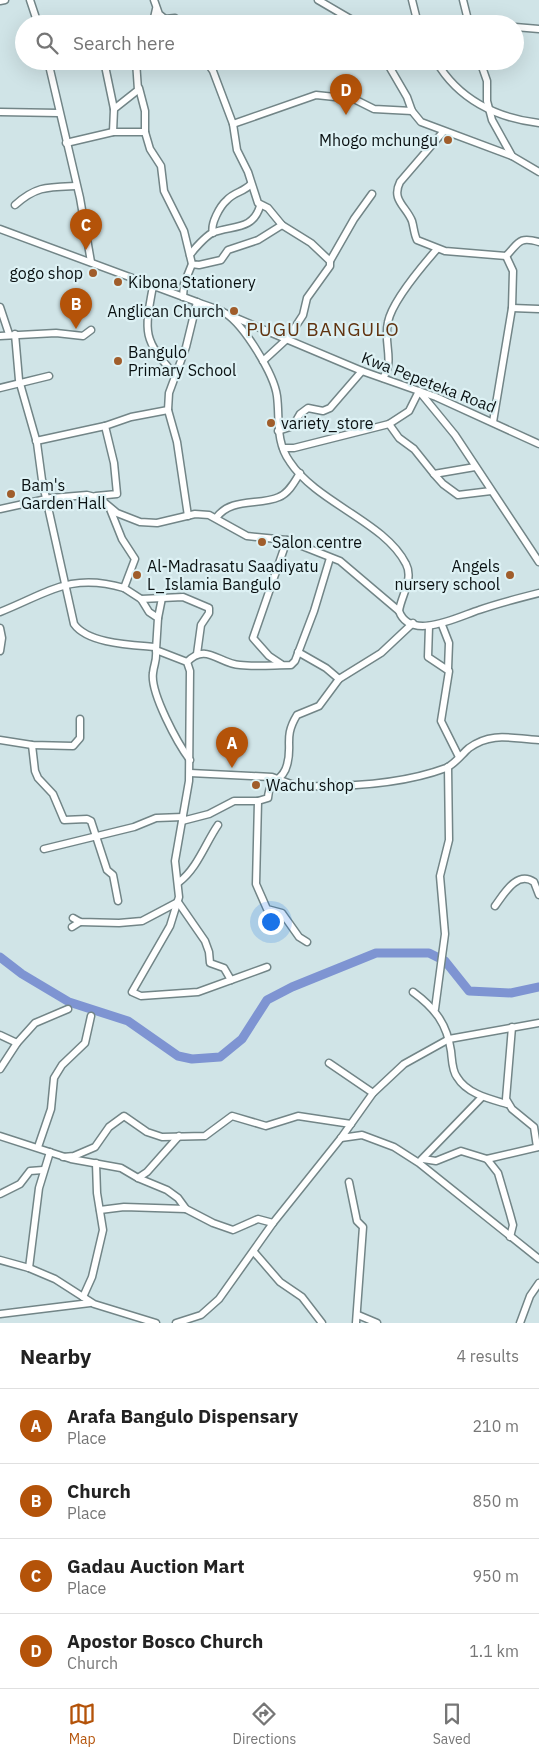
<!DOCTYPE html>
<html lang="en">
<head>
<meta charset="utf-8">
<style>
  :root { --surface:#fff; --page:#f2f2f2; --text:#222; --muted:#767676; --line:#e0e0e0; --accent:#b45309 }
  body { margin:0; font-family:"IBM Plex Sans",sans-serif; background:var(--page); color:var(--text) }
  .you { position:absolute; left:270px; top:921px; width:18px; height:18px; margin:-12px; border:4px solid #fff; border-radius:50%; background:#1a73e8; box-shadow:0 0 0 8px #1a73e833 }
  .badge { display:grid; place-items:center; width:32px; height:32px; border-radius:50%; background:var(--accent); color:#fff; font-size:16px; font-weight:700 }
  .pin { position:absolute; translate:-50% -41px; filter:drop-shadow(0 1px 2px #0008) }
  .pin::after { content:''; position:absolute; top:26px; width:18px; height:15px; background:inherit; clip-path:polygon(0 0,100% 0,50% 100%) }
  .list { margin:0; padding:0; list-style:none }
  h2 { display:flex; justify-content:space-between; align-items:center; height:65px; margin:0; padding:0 20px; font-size:21px }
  h2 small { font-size:16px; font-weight:400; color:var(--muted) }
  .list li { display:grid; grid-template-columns:32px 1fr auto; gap:15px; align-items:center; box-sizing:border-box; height:75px; padding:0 20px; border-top:1px solid var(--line) }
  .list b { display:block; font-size:19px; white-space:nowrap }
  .list p { margin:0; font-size:16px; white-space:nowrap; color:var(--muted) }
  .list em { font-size:16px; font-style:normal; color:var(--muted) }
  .icon { flex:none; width:28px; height:28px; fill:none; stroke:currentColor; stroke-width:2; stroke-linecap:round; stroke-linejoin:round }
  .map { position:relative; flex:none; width:539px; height:1323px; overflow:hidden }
  .search { position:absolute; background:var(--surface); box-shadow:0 5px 20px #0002; left:15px; right:15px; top:15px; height:55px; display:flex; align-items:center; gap:12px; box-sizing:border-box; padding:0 18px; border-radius:28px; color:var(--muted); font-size:19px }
  .sheet { height:365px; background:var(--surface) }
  nav { display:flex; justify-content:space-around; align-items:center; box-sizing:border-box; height:70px; border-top:1px solid var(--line); background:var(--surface); font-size:14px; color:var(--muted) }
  nav a { display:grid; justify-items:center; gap:2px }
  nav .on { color:var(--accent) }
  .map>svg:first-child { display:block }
</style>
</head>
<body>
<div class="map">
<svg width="539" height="1323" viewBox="0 0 539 1323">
  <rect width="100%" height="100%" fill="#d0e4e7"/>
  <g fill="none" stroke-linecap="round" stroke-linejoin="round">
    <polyline stroke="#7e94d2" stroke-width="9" points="0,957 22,974 69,1002 128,1021 178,1056 192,1059 220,1057 242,1039 267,1000 292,987 376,953 429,953 445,961 469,991 511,993 539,987"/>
    <defs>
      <g id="minor">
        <polyline points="30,0 38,24"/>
        <polyline points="154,0 159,14 165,19 175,18 183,24"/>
        <polyline points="318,0 359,24"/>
        <polyline points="412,0 418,24"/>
        <polyline points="463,0 469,24"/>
        <polyline points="0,1 5,0"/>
        <polyline points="143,24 154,18 156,9"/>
        <polyline points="515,27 539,29"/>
        <polyline points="48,61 80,198 91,262"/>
        <polyline points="104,61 114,109"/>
        <polyline points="206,61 213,71 233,124 237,150 248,172 258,203 268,208 282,225 311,243 330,261 330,266 307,298 303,315 288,338 263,361"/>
        <polyline points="386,61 407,97 412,111 421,122 512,156"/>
        <path d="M436,61C458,99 496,118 539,123"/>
        <polyline points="480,61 487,81 487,101 492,120 512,156 539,172"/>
        <polyline points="0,112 59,113"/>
        <polyline points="233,124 316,95 354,99 374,109 412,111"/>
        <polyline points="113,132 114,109 138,90 136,61"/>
        <polyline points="145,132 150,149 161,166 164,191 184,231 192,264 199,265 221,260 228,250 258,240 282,225"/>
        <path d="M443,132L400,182C391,200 406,206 412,221C414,228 414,234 417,240L445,251L506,256C519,243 518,236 539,242"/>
        <polyline points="66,143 113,132 145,132 145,111 139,88"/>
        <path d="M15,205C36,186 48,187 76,186"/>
        <path d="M0,229L197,302C206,306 217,308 225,313C244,325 274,374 277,396C280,419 275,441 290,462C317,503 385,522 406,564C414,579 401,596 399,611C410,642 460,616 479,610C499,603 519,598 539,593"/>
        <path d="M213,233C210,224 220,206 227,200C234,192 244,192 251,184"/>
        <path d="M190,255C194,249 205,237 212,233C231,225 253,231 260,206"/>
        <polyline points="330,261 354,219 372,194"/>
        <path d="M153,286C144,334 143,339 175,375"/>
        <polyline points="183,297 184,284 192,264"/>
        <polyline points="0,307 9,334"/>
        <polyline points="512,308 539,309"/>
        <polyline points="229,315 362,371 436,397 539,444"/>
        <path d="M15,334L19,380L37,443L42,480L74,624C88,644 133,645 155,647"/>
        <polyline points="0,336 56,333 83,336 91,330"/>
        <path d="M383,378C395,360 383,344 388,322C392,302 423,265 437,249"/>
        <polyline points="0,388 49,376"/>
        <polyline points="168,410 177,442 188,516"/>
        <polyline points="493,422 512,308 513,271 506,256"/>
        <polyline points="389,424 399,438 414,449 434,474 475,467"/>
        <polyline points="278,431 293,426 300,414 308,408 323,411 330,408 362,371"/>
        <polyline points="36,441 105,426"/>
        <polyline points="283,448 294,448 389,424 409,411 419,391 455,435 539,562"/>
        <polyline points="434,474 443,484 458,495 491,491"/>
        <polyline points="96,496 117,494 114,463 105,426 131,417 168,410 169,393 186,347 197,302"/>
        <polyline points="0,509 51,498 87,495 99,498 117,513 140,522 157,523 195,514 209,515 247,536 287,540 340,561 399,611"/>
        <polyline points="110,509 122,539 135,559 124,588 141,599 149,612 158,618 156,650 187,662 190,671 189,781 175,861 179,897 170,926 132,992 141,996 198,992 267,967"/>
        <path d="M216,518C231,497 259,506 279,497C289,493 295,481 300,473"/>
        <polyline points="141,599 183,597 209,608 209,613 201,625 197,654"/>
        <path d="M0,612C48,593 70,572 124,588"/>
        <polyline points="158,618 162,598"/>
        <polyline points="442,625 449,643 448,669"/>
        <polyline points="429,626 428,657 449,671 441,721 459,757"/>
        <polyline points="0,628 2,638 0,651"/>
        <path d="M156,650C157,662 154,663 153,673C150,693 178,744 190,760"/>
        <polyline points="298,652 326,668 339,679"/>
        <path d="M187,662C206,642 219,664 240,665C256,667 275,665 291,665L295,661L314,611L330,558"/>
        <polyline points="281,664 269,656 253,638 287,540"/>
        <polyline points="0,740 32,745 73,746 80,738 80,719"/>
        <polyline points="32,745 35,771 38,778 53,794 64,820 87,819 91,821 107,870 113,875 118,901"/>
        <path d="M190,773L272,777L291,784L302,786C347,787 403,784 446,768C455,764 462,754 469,748C492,731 513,739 539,740"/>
        <polyline points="258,801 256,884 267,909 282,913 299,937 307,942"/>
        <path d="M182,821L209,814L234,801H258L268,798C269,778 283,782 287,765C293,745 283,738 297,715L319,706L339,679L381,653L413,623"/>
        <polyline points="44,849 134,827 156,818 183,817"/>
        <path d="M179,882C197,869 206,842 218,825"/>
        <polyline points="178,902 205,941 209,952 210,963 224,968 231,980"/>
        <path d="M495,906C504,894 517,870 534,882L539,895"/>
        <polyline points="73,918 80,922 119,923 142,921 178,902"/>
        <polyline points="72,927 80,922"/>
        <path d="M413,992C435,1008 447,1024 451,1051C452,1059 452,1071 457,1077C467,1094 490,1099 507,1104"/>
        <polyline points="435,1009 445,934 440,876 449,840 448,767"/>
        <polyline points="512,1027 506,1099 512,1109 534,1127 537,1147"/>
        <polyline points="0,1035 17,1043"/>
        <polyline points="329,1063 373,1093"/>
        <polyline points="0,1069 17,1043 35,1023 68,1009"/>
        <polyline points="0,1136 71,1159 121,1168 138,1178 167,1190 178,1198 186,1209 213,1223 233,1230 258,1219 273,1223"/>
        <polyline points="341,1138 362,1135 394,1147 419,1163 539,1259"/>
        <polyline points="38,1147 51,1109 54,1078 62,1065 85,1043 91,1016"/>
        <polyline points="63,1157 74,1156 95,1147 109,1127 124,1116 147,1132 162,1137 205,1136 232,1116 266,1126 298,1116 351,1124"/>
        <polyline points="423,1159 436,1161 461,1151 487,1159 498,1173 510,1214 513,1225 510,1237"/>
        <polyline points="487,1159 539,1147"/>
        <polyline points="421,1160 482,1097"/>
        <polyline points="138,1178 147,1172 179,1136"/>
        <polyline points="349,1182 357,1221 363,1227 356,1323"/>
        <polyline points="0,1194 20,1184 30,1171 43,1170"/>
        <polyline points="100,1210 124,1207 186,1209"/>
        <polyline points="254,1252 280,1282 302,1297 322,1323"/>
        <polyline points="0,1260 29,1268 55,1279 94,1304 156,1323"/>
        <polyline points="29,1268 39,1188 50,1152"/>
        <polyline points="83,1297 92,1277 103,1230 97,1193 96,1163"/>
        <polyline points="0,1314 90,1303"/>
        <polyline points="358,1315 377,1323"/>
        <polyline points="176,1323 201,1315 219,1299 273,1223 341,1138 373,1093 404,1064 449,1039 539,1023"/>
        <polyline points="520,1323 530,1296 539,1283"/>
      </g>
    </defs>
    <use href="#minor" stroke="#728587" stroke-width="9"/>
    <use href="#minor" stroke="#fff" stroke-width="6"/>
  </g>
  <g fill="#a05d2b" stroke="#ddf1f4" stroke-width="2">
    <circle cx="448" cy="140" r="5"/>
    <circle cx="93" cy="273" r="5"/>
    <circle cx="118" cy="282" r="5"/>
    <circle cx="234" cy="311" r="5"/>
    <circle cx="118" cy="361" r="5"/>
    <circle cx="271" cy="423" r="5"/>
    <circle cx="11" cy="494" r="5"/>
    <circle cx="262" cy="542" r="5"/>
    <circle cx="137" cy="575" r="5"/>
    <circle cx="510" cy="575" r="5"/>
    <circle cx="256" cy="785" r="5"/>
  </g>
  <g text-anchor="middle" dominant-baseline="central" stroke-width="4.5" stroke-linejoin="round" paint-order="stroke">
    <g font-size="16" fill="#0a1112" stroke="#ddf1f4" text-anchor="start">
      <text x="438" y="140" text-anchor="end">Mhogo mchungu</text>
      <text x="83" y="273" text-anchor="end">gogo shop</text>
      <text x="128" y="282">Kibona Stationery</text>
      <text x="224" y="311" text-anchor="end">Anglican Church</text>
      <text x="128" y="352">Bangulo<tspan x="128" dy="18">Primary School</tspan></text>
      <text x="281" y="423">variety_store</text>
      <text x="21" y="485">Bam's<tspan x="21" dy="18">Garden Hall</tspan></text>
      <text x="272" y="542">Salon centre</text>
      <text x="147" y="566">Al-Madrasatu Saadiyatu<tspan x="147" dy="18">L_Islamia Bangulo</tspan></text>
      <text x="500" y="566" text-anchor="end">Angels<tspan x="500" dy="18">nursery school</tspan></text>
      <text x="266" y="785">Wachu shop</text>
    </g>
    <g font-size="16" fill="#0a1112" stroke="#ddf1f4">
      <text transform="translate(429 382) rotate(21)">Kwa Pepeteka Road</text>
    </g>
    <g font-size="19" letter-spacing="1" fill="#603310" stroke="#ddf1f4">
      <text x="323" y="329">PUGU BANGULO</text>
    </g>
  </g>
</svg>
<div class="you"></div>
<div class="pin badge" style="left:232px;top:768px">A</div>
<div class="pin badge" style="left:76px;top:329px">B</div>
<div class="pin badge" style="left:86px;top:250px">C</div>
<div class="pin badge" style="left:346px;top:115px">D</div>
<div class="search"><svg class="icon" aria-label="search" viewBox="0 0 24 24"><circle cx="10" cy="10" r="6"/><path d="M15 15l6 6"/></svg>Search here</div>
</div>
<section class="sheet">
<h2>Nearby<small>4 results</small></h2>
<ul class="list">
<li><span class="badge">A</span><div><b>Arafa Bangulo Dispensary</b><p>Place</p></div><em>210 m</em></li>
<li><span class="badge">B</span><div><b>Church</b><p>Place</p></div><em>850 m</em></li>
<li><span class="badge">C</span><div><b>Gadau Auction Mart</b><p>Place</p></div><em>950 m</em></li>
<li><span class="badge">D</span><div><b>Apostor Bosco Church</b><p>Church</p></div><em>1.1 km</em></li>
</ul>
</section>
<nav>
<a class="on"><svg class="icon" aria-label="map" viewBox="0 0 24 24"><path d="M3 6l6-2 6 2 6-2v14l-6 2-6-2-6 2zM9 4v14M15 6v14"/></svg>Map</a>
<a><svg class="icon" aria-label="directions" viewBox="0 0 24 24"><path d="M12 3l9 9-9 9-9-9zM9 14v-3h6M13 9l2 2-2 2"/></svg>Directions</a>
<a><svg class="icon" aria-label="saved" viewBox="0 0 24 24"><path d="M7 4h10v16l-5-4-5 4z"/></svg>Saved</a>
</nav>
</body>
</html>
